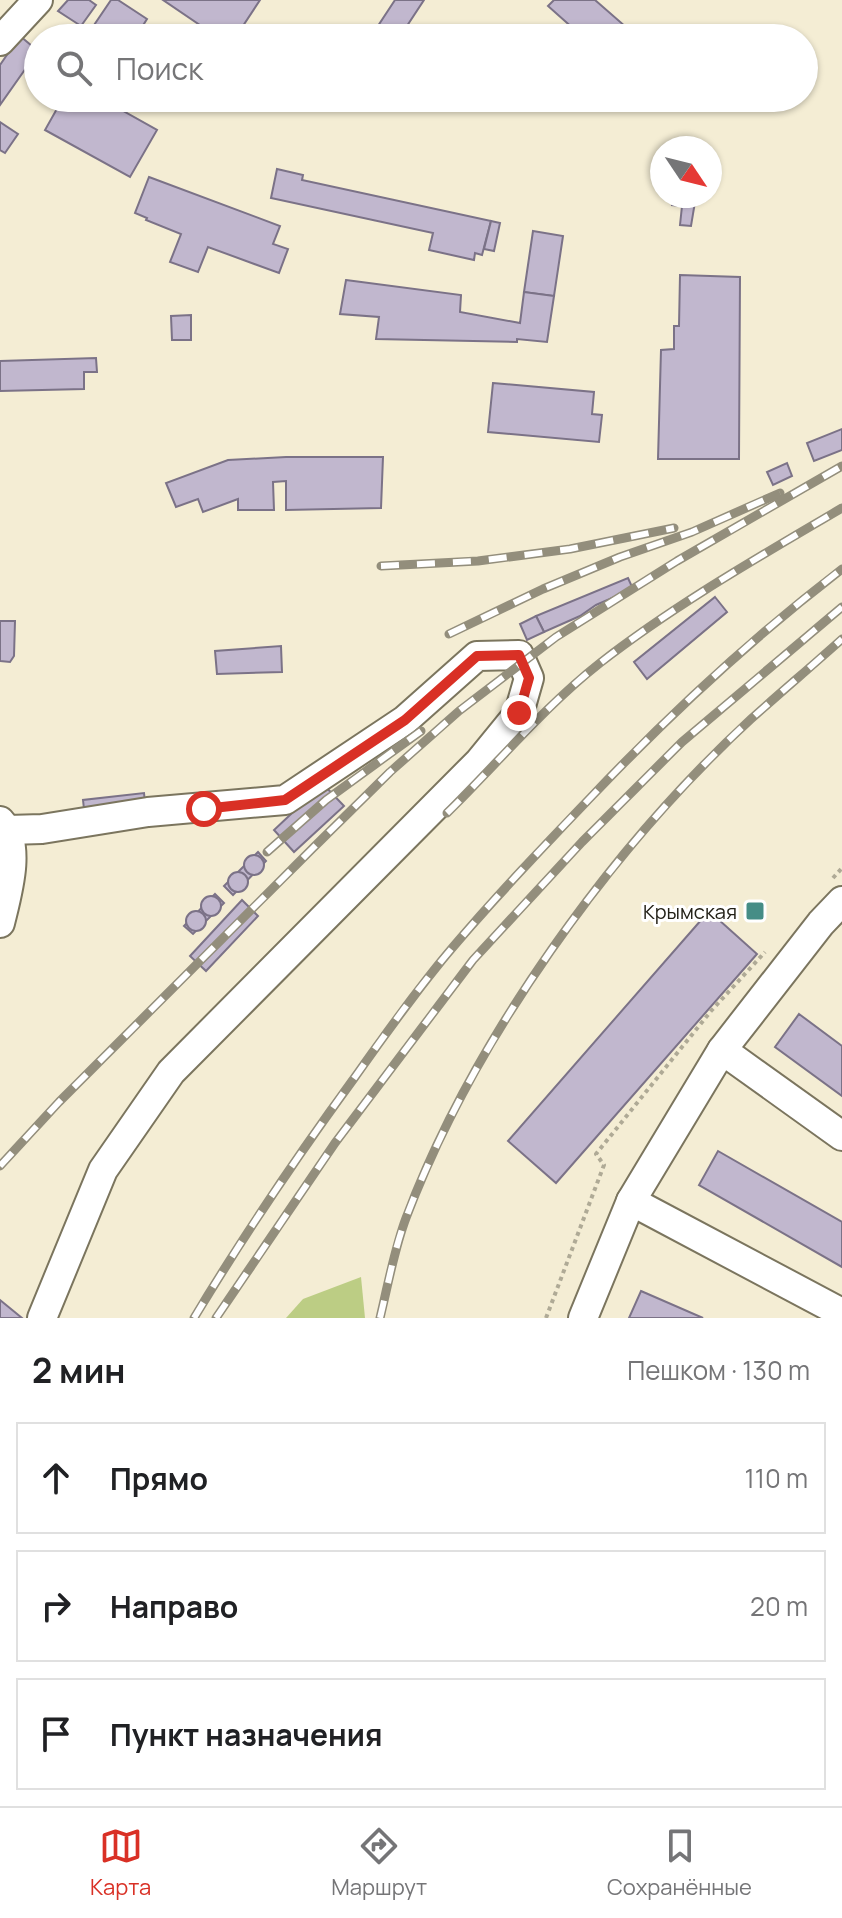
<!DOCTYPE html>
<html lang="ru">
<head>
<meta charset="utf-8">
<style>
  :root { --surface:#fff; --page:#f6f6f6; --text:#202124; --muted:#757577; --line:#e0e0e0; --accent:#d93025 }
  body { margin:0; font-family:Manrope,sans-serif; background:var(--page); color:var(--text) }
  .compass { position:absolute; left:650px; top:136px; width:72px; height:72px; border-radius:50%; background:var(--surface); box-shadow:0 2px 6px #0004; rotate:125deg }
  .stop { position:absolute; width:24px; height:24px; margin:-18px; border:6px solid #d93025; border-radius:50%; background:#fff }
  .stop.end { background:#d93025; border-color:#fff; box-shadow:0 2px 8px #0008 }
  .list { margin:0; padding:0; list-style:none }
  h2 { display:flex; justify-content:space-between; align-items:center; height:104px; margin:0; padding:0 32px; font-size:34px }
  h2 small { font-size:26px; font-weight:400; color:var(--muted) }
  .list li { display:grid; grid-template-columns:52px 1fr auto; gap:24px; align-items:center; box-sizing:border-box; height:112px; margin:0 16px 16px; padding:0 16px; border:2px solid var(--line); border-radius:0px }
  .list b { display:block; font-size:30px; white-space:nowrap }
  .list em { font-size:26px; font-style:normal; color:var(--muted) }
  .icon { flex:none; width:44px; height:44px; fill:none; stroke:currentColor; stroke-width:2; stroke-linecap:round; stroke-linejoin:round }
  .map { position:relative; flex:none; width:842px; height:1318px; overflow:hidden }
  .search { position:absolute; background:var(--surface); box-shadow:0 2px 6px #0004; left:24px; right:24px; top:24px; height:88px; display:flex; align-items:center; gap:20px; box-sizing:border-box; padding:0 28px; border-radius:44px; color:var(--muted); font-size:30px }
  .sheet { height:488px; background:var(--surface) }
  nav { display:flex; justify-content:space-around; align-items:center; box-sizing:border-box; height:112px; border-top:2px solid var(--line); background:var(--surface); font-size:22px; color:var(--muted) }
  nav a { display:grid; justify-items:center; gap:4px }
  nav .on { color:var(--accent) }
  .map>svg:first-child { display:block }
</style>
</head>
<body>
<div class="map">
<svg width="842" height="1318" viewBox="0 0 842 1318">
  <rect width="100%" height="100%" fill="#f4edd4"/>
  <polygon fill="#bccd84" points="361,1277 365,1318 286,1318 303,1299"/>
  <g fill="#c1b7ce" stroke="#7b7287" stroke-width="2">
    <polygon points="68,0 89,0 96,5 81,26 58,11"/>
    <polygon points="111,0 118,0 147,19 137,35 142,38 94,38 88,34"/>
    <polygon points="163,0 260,0 235,38 219,38"/>
    <polygon points="395,0 424,0 399,38 370,38"/>
    <polygon points="554,0 595,0 626,27 617,38 584,38 548,6"/>
    <polygon points="20,36 38,51 0,105 0,65"/>
    <polygon points="63,98 100,98 157,130 130,177 45,130"/>
    <polygon points="0,122 18,134 5,153 0,150"/>
    <polygon points="277,169 303,175 302,180 491,221 482,255 475,253 474,260 429,250 433,233 271,198"/>
    <polygon points="149,177 280,226 273,244 288,249 279,273 208,247 198,272 170,262 181,234 146,220 147,218 135,213"/>
    <polygon points="673,196 696,196 691,226 680,225 682,206 672,205"/>
    <polygon points="491,221 500,223 494,251 484,249"/>
    <polygon points="533,231 563,236 554,296 524,292"/>
    <polygon points="680,275 740,277 739,459 658,459 661,350 674,349 674,326 679,326"/>
    <polygon points="346,280 461,295 460,312 520,323 524,292 554,296 547,342 517,339 517,342 376,339 379,317 340,314"/>
    <polygon points="191,315 191,340 172,340 171,316"/>
    <polygon points="96,358 97,372 84,372 84,389 0,391 0,361"/>
    <polygon points="493,383 594,392 592,414 602,415 599,442 488,432"/>
    <polygon points="842,429 842,450 814,461 807,443"/>
    <polygon points="286,457 383,457 381,508 286,510 286,481 273,482 274,510 238,510 238,499 203,512 198,499 176,507 166,483 228,460"/>
    <polygon points="787,463 792,476 773,485 767,472"/>
    <polygon points="628,578 633,589 596,605 580,616 544,632 536,616"/>
    <polygon points="715,597 727,612 647,679 634,662"/>
    <polygon points="536,616 544,632 527,640 520,624"/>
    <polygon points="0,621 15,621 14,656 10,662 0,661"/>
    <polygon points="281,646 282,672 217,674 215,651"/>
    <polygon points="323,784 344,806 294,852 274,830"/>
    <polygon points="144,793 146,811 85,818 83,800"/>
    <polygon points="258,852 266,861 233,895 224,886"/>
    <circle cx="254" cy="865" r="10"/>
    <circle cx="238" cy="882" r="10"/>
    <polygon points="215,894 224,903 193,934 184,926"/>
    <circle cx="211" cy="906" r="10"/>
    <polygon points="242,900 258,916 206,971 190,956"/>
    <circle cx="196" cy="921" r="10"/>
    <polygon points="709,911 757,954 556,1183 508,1141"/>
    <polygon points="799,1014 842,1046 842,1096 775,1047"/>
    <polygon points="718,1151 842,1222 842,1267 699,1185"/>
    <polygon points="641,1291 703,1318 629,1318"/>
    <polygon points="0,1300 22,1318 0,1318"/>
  </g>
  <g fill="none" stroke-linecap="round" stroke-linejoin="round">
    <defs>
      <g id="minor">
        <polyline points="0,41 38,0"/>
        <path d="M0,821C22,845 7,894 0,923"/>
        <polyline points="8,830 42,829 148,812 285,800 405,720 477,656 519,655 529,678 519,713 479,762 171,1072 103,1170 42,1318"/>
        <polyline points="722,1050 842,1136"/>
        <polyline points="631,1201 840,1312"/>
        <polyline points="583,1318 631,1201 722,1050 821,923 842,901"/>
      </g>
    </defs>
    <use href="#minor" stroke="#7b755e" stroke-width="32"/>
    <g stroke="#afaa96" stroke-width="4" stroke-dasharray="4 4" stroke-linecap="butt">
      <polyline points="833,878 842,868"/>
      <polyline points="546,1318 604,1165 596,1154 711,1011 765,952"/>
    </g>
    <use href="#minor" stroke="#fff" stroke-width="28"/>
    <defs>
      <g id="rail">
        <polyline points="381,566 478,561 570,549 674,528"/>
        <polyline points="449,634 543,589 620,557 692,532 780,493"/>
        <path d="M447,813C498,763 544,707 600,663C676,604 759,557 842,508"/>
        <polyline points="267,852 326,800 421,731"/>
        <polyline points="0,1166 59,1102 313,848 390,772 459,711 556,637 677,561 842,466"/>
        <path d="M194,1318C244,1235 298,1155 355,1077C386,1033 418,988 453,947C497,895 545,845 592,796C670,714 752,638 842,569"/>
        <polyline points="216,1318 335,1143 473,960 582,842 682,742 842,607"/>
        <path d="M380,1318C388,1285 394,1250 406,1218C473,1040 611,848 751,719C781,692 812,666 842,639"/>
      </g>
    </defs>
    <use href="#rail" stroke="#938e7c" stroke-width="9"/>
    <use href="#rail" stroke="#fff" stroke-width="6" stroke-dasharray="18" stroke-linecap="butt"/>
  </g>
  <g fill="none" stroke-linecap="round" stroke-linejoin="round">
    <polyline stroke="#d93025" stroke-width="10" points="204,809 285,800 405,720 477,656 519,655 529,678 519,713"/>
  </g>
  <rect fill="#468d86" stroke="#fff" stroke-width="3" x="745" y="901" width="20" height="20" rx="4"/>
  <g text-anchor="middle" dominant-baseline="central" stroke-width="6" stroke-linejoin="round" paint-order="stroke">
    <g font-size="20" fill="#232117" stroke="#fff" text-anchor="end">
      <text x="737" y="911">Крымская</text>
    </g>
  </g>
</svg>
<svg class="compass" viewBox="-18 -18 36 36"><path d="M0-13l5 13h-10z" fill="#e53935"/><path d="M0 13l5-13h-10z" fill="#757577"/></svg>
<div class="stop" style="left:204px;top:809px"></div>
<div class="stop end" style="left:519px;top:713px"></div>
<div class="search"><svg class="icon" aria-label="search" viewBox="0 0 24 24"><circle cx="10" cy="10" r="6"/><path d="M15 15l6 6"/></svg>Поиск</div>
</div>
<section class="sheet">
<h2>2 мин<small>Пешком · 130 m</small></h2>
<ul class="list">
<li><svg class="icon" aria-label="ahead" viewBox="0 0 24 24"><path d="M12 20V5M6 11l6-6 6 6"/></svg><div><b>Прямо</b></div><em>110 m</em></li>
<li><svg class="icon" aria-label="right" viewBox="0 0 24 24"><path d="M7 20v-9h11M14 6l5 5-5 5"/></svg><div><b>Направо</b></div><em>20 m</em></li>
<li><svg class="icon" aria-label="arrive" viewBox="0 0 24 24"><path d="M6 21V4h12l-3 4 3 4H6"/></svg><div><b>Пункт назначения</b></div></li>
</ul>
</section>
<nav>
<a class="on"><svg class="icon" aria-label="map" viewBox="0 0 24 24"><path d="M3 6l6-2 6 2 6-2v14l-6 2-6-2-6 2zM9 4v14M15 6v14"/></svg>Карта</a>
<a><svg class="icon" aria-label="directions" viewBox="0 0 24 24"><path d="M12 3l9 9-9 9-9-9zM9 14v-3h6M13 9l2 2-2 2"/></svg>Маршрут</a>
<a><svg class="icon" aria-label="saved" viewBox="0 0 24 24"><path d="M7 4h10v16l-5-4-5 4z"/></svg>Сохранённые</a>
</nav>
</body>
</html>
